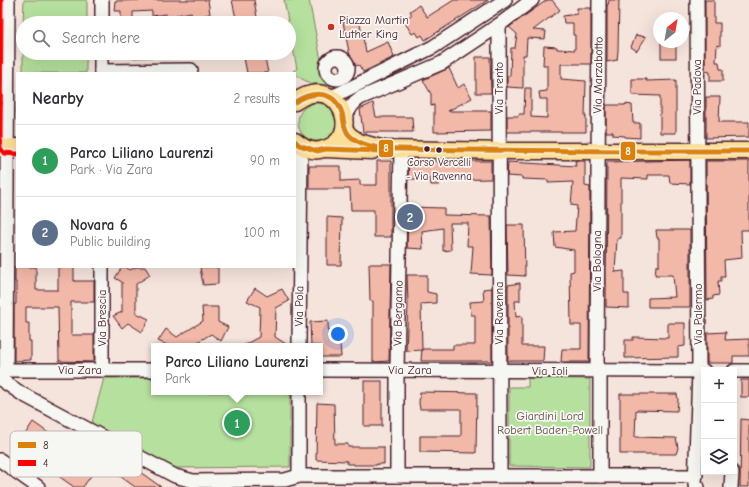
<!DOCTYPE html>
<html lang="en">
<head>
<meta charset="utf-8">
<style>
  :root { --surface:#fff; --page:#f7f7f7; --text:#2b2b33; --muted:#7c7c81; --line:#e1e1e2; --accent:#ea580c }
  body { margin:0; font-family:"Comic Neue",sans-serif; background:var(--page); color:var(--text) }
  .controls { position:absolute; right:12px; bottom:12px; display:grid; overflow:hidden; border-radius:0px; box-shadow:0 4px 16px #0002 }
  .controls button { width:36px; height:36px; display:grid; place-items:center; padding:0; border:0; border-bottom:1px solid var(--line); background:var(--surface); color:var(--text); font:20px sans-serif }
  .compass { position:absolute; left:653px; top:12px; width:36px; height:36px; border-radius:50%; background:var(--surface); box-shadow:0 4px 16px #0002; rotate:31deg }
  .you { position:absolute; left:338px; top:334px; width:14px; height:14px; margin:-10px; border:3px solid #fff; border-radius:50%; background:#1a73e8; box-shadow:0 0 0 6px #1a73e833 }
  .badge { display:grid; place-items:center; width:26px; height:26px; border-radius:50%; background:var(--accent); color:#fff; font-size:13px; font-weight:700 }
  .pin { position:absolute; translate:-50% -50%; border:2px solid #fff; box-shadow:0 1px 4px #0006 }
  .popup { position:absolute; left:151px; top:343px; width:172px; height:52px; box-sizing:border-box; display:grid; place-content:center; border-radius:0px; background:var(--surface); filter:drop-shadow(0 1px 3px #0005); font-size:13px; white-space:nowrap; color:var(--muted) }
  .popup b { font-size:15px; color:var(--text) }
  .popup::after { content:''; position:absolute; left:50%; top:100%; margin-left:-8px; border:8px solid transparent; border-top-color:var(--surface) }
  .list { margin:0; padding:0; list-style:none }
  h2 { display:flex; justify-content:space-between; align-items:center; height:52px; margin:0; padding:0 16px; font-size:17px }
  h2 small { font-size:13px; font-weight:400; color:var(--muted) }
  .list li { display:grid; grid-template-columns:26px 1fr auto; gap:12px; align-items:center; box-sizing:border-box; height:72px; padding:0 16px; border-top:1px solid var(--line) }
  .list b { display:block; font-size:15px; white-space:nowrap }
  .list p { margin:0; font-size:13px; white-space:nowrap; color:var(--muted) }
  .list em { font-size:13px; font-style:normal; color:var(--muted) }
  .icon { flex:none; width:22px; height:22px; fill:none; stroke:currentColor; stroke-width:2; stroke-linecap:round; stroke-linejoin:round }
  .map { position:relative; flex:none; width:749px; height:487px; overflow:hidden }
  .search { position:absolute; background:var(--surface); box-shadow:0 4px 16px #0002; left:16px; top:16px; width:280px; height:44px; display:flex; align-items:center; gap:10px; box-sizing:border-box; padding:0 14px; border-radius:22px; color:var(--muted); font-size:15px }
  .panel { position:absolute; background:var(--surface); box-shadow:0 4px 16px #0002; left:16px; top:72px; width:280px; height:196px; border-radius:0px }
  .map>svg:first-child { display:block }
</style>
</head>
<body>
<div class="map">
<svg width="749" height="487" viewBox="0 0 749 487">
  <rect width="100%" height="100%" fill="#f5e4dc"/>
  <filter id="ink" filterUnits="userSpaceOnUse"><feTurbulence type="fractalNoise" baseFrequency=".025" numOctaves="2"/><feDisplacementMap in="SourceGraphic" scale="8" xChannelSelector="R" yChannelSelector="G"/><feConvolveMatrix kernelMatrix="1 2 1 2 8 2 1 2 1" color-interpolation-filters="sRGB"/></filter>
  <g filter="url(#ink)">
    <g fill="#b5e09d" stroke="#808064">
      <polygon points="24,0 87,0 87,23 23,23"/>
      <path d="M284,0H309L324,75L329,80L328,85C315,84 302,83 293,71L297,69Z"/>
      <rect x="23" y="53" width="63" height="20"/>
      <polygon points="130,53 167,53 167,57 130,58"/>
      <circle cx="317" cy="122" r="19"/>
      <polygon points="104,378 154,378 154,392 290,392 290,467 169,468 91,426"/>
      <polygon points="528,378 590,379 590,467 509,466 509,387 528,387"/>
    </g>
    <g fill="#f2b9a9" stroke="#4a1f2b">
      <polygon points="150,0 208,0 210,14 192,18 191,12 167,17 166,14 152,16 152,11 133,12 133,23 121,23 121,11 114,11 115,1"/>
      <polygon points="232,0 254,0 258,23 237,23"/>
      <polygon points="454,0 488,0 425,40 422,35 419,37 416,32 412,34 405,23 409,21 407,17 412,15 410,11 419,5 427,17"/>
      <polygon points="547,0 552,0 560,10 533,30 546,31 545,39 527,38 526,55 523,55 523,88 507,87 507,76 510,76 511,48 515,48 517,34 509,27"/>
      <polygon points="609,0 619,0 618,51 617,60 607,62 607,5 608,5"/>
      <polygon points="705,0 714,0 714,23 720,23 720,46 717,45 716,62 719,62 720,69 723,69 723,81 710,81 710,72 705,71"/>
      <polygon points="577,8 591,8 591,64 561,64 561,79 586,81 585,116 586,116 586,132 507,132 507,116 518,116 519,114 524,114 525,88 531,88 531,117 547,118 547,99 540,99 539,92 547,91 547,65 543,65 544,46 557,47 557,49 575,50 575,35 573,35 573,23 564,23 563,16 577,14"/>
      <polygon points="359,19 366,52 388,42 394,57 363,72 359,65 352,67 343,22"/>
      <polygon points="636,35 646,37 637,51 631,47"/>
      <rect x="661" y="42" width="15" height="16"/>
      <polygon points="243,53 264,53 268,73 247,73"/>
      <polygon points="476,57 490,57 491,93 476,93"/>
      <polygon points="449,68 458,88 464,84 472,98 448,111 491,111 491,131 434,132 434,105 431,106 431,94 423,80"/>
      <polygon points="632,79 646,79 646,81 676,80 676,133 660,133 660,96 632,95"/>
      <polygon points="706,97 720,97 719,122 749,122 749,137 706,138"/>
      <polygon points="373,103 376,117 412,117 413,132 363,132 360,109"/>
      <polygon points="625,104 632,105 633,123 640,123 640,138 625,137 625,136 613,135 613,132 606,132 606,105 625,105"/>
      <polygon points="690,160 690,184 670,183 669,175 648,175 648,179 621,178 621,238 617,239 615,272 624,271 624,294 629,294 629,308 606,307 607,162"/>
      <polygon points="377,161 391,161 391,237 374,237 374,210 351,210 350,189 309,189 309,166 341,166 341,181 360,180 360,185 377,185"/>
      <polygon points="409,161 491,161 491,179 438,180 439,185 431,185 430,179 408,179"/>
      <polygon points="575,161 585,161 585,186 590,187 589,362 561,362 562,349 581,349 581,325 571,325 570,272 574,271 574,250 555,247 554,232 575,231 577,206 571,205 573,182 548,183 548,180 522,179 522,177 507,176 508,162 576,166"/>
      <polygon points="706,161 749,161 749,230 741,230 742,258 724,260 725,277 721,277 721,281 718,281 719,295 713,296 713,299 707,300"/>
      <polygon points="408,207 444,208 444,215 491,216 492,275 471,274 473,246 467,246 468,223 450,223 451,250 443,251 443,228 422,231 423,249 407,248"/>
      <polygon points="327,217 342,218 341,265 327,265"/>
      <polygon points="507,225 524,225 525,276 508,275"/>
      <polygon points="656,230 690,230 690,307 648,307 648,298 675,297 673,275 655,275 656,266 659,266 659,238 657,238"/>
      <polygon points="369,264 391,264 389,361 373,362 373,301 370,301"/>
      <polygon points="15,267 36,267 36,290 58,290 58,267 74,267 74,281 94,281 94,302 71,302 71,335 94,335 94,362 59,361 58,307 26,307 26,323 29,323 29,341 31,341 31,360 14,361 14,304 16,304 16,282 15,282"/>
      <polygon points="122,267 125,267 130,270 136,267 145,267 150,275 136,284 136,313 149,319 142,332 128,323 122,328 113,316 122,312 122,282 115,278"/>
      <polygon points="200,267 218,267 218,284 203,285"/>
      <polygon points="407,275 427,275 427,292 436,294 436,303 421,304 422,350 406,351 408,304"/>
      <polygon points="520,283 520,301 515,301 516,317 522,316 522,346 544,346 543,361 508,361 508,285"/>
      <polygon points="255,288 267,296 282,289 289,301 276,308 275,337 289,346 242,346 259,337 260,307 247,301"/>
      <polygon points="492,288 492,361 421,361 422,349 453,349 453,345 475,345 475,315 471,315 470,302 484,301 483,289"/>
      <polygon points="202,307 218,307 218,322 228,327 221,341 211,334 191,346 169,346 158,341 166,329 177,337 203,321"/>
      <polygon points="328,321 329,342 340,342 341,357 320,357 320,346 311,346 310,322"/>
      <polygon points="668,323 685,323 685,346 678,347 678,357 625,358 625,340 633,340 633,337 668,338"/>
      <polygon points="726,332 725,340 749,339 749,356 733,356 733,363 707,363 707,333"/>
      <rect x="741" y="380" width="8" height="17"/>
      <rect x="364" y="381" width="18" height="45"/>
      <polygon points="420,392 477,393 476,453 420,452 420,436 461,436 461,409 420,409 419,403"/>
      <polygon points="620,394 677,394 678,400 677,411 636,410 635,437 676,438 678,448 676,454 620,454"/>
      <polygon points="317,403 334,404 335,444 348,444 348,447 384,447 384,464 377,464 377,465 354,465 354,464 347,464 347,461 316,460"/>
      <polygon points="741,419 749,420 749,487 740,487"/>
      <polygon points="33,422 60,441 45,464 18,445"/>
      <polygon points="78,446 96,458 88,470 93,473 83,487 74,487 57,475"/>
      <polygon points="122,459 161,487 135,487 113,471"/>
    </g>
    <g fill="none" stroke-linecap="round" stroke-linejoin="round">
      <defs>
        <g id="minor">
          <polyline points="697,0 699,371 695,485 698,487"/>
          <polyline points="102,23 102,0"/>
          <polyline points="499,25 500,476"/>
          <circle cx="337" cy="68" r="11"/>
          <polyline points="101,71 191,70"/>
          <polyline points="101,73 101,53"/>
          <polyline points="330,97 338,94 433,47 505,0"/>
          <path d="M345,119C348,110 352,103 360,98L442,63L499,25L532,0"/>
          <polyline points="102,267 102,370"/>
          <polyline points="299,346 301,146"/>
          <polyline points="6,370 154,370"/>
          <polyline points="320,370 704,371"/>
          <polyline points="597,371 599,0"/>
          <polyline points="600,371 600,476"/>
          <polyline points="734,371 749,371"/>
          <polyline points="0,379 22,394 175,476 193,481 285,480 299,476 696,476"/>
          <polyline points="0,379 6,370 8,0"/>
          <polyline points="299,392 299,476"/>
          <polyline points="0,460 38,487"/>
          <polyline points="397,476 397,370 401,149"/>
          <polyline points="731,487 732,472"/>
        </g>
        <g id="major">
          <path d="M295,102C338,69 368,141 320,150C311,152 302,147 295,141"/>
          <polyline points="344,129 350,136 359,142 384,149 512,151 749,151"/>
          <polyline points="0,148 17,147"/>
          <polyline points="326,149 372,151"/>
        </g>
      </defs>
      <use href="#minor" stroke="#4a1f2b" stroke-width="16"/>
      <use href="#major" stroke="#4a1f2b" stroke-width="19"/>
      <use href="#minor" stroke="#f6f6f2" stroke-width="13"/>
      <use href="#major" stroke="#fcde96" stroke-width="16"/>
      <defs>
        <g id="bus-1">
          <path d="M295,102C311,92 332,89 341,110C345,119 342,127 349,135C361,147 384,149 400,149C516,151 633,151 749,151"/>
          <polyline points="295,141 299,145 317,151 326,149 380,151"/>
        </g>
        <polyline id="bus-2" points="1,0 0,148 4,153 17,154"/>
      </defs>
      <use href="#bus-1" stroke="#f6f6f2" stroke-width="8"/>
      <use href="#bus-2" stroke="#f6f6f2" stroke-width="8"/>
      <use href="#bus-1" stroke="#db8109" stroke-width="5"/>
      <use href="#bus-2" stroke="#f00" stroke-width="5"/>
    </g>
  </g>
  <circle fill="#c8321e" stroke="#f6f6f2" stroke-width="1.5" cx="331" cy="27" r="4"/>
  <g fill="#4a1f2b" stroke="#f6f6f2" stroke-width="1.5">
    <circle cx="427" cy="149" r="3.5"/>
    <circle cx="439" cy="150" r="3.5"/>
  </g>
  <g text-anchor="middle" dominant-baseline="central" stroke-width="3.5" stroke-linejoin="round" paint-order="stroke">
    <g font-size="11" fill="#4a1f2b" stroke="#f6f6f2">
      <text x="439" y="162">Corso Vercelli<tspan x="439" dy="14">- Via Ravenna</tspan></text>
    </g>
    <g font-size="12" fill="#4a1f2b" stroke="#f6f6f2" text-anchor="start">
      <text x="339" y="20">Piazza Martin<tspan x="339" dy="14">Luther King</tspan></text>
    </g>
    <g font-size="12" fill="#4a1f2b" stroke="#f6f6f2">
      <text transform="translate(598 75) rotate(-89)">Via Marzabotto</text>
      <text transform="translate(697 87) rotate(-90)">Via Padova</text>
      <text transform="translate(499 88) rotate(-90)">Via Trento</text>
      <text transform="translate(597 261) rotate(-90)">Via Bologna</text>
      <text transform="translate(299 306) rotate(-89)">Via Pola</text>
      <text transform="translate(398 313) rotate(-89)">Via Bergamo</text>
      <text transform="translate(499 313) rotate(-90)">Via Ravenna</text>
      <text transform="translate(698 314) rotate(-90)">Via Palermo</text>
      <text transform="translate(102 318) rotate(-90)">Via Brescia</text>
      <text x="80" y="370">Via Zara</text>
      <text x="410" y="370">Via Zara</text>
      <text x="550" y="371">Via Ioli</text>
    </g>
    <g font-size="12" fill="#654f48" stroke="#f6f6f2">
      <text x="550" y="416">Giardini Lord<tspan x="550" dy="14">Robert Baden-Powell</tspan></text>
    </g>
  </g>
  <rect x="10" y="431" width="132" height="46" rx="6" fill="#f6f6f2" stroke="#c2b6b6" stroke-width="1"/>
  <rect x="18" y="442" width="18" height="6" fill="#db8109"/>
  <rect x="18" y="460" width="18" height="6" fill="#f00"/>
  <g font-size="11" fill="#4a1f2b">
    <text x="43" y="449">8</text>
    <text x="43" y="467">4</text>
  </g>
  <g stroke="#f6f6f2" stroke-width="1.5">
    <rect x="378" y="139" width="16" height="19" rx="4" fill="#db8109"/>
    <rect x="620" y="141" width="16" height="20" rx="4" fill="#db8109"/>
  </g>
  <g font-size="11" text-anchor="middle" font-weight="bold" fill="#fff">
    <text x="386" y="152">8</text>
    <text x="628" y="155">8</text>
  </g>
</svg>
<div class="controls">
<button>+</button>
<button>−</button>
<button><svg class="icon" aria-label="layers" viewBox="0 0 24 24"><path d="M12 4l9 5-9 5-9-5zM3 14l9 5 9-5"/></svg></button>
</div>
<svg class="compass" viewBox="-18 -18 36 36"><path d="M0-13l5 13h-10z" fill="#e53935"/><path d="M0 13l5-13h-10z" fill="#7c7c81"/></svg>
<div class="you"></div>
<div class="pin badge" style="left:237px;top:423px;background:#2e9e5b">1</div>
<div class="popup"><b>Parco Liliano Laurenzi</b>Park</div>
<div class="pin badge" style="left:410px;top:217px;background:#5c6f8a">2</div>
<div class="search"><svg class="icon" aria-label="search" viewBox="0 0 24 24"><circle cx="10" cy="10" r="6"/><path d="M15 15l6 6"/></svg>Search here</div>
<section class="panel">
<h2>Nearby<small>2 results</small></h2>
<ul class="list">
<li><span class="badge" style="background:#2e9e5b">1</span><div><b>Parco Liliano Laurenzi</b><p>Park · Via Zara</p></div><em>90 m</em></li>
<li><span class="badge" style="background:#5c6f8a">2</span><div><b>Novara 6</b><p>Public building</p></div><em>100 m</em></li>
</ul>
</section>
</div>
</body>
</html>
